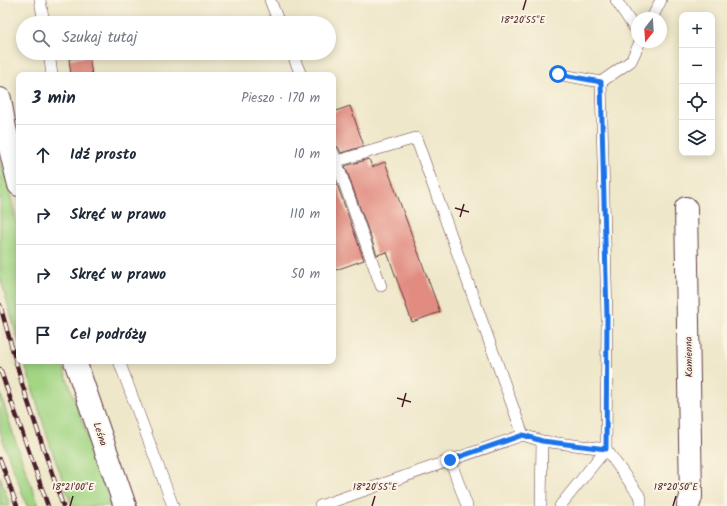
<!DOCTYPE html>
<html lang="pl">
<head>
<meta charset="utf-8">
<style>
  :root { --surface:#fff; --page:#f6f6f7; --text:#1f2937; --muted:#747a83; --line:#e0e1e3 }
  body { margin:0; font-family:Kalam,sans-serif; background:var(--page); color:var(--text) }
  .controls { position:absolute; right:12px; top:12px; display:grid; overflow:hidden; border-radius:8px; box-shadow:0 2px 10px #0003 }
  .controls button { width:36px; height:36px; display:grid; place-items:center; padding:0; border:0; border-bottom:1px solid var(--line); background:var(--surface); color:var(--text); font:20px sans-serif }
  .compass { position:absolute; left:631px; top:12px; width:36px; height:36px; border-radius:50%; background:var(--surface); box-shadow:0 2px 10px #0003; rotate:197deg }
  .stop { position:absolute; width:12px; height:12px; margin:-9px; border:3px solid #1a73e8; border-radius:50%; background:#fff }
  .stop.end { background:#1a73e8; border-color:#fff; box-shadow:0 1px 4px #0008 }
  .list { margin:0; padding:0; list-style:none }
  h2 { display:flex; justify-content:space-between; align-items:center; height:52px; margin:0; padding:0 16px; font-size:17px }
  h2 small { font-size:13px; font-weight:400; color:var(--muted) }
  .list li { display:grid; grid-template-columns:26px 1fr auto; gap:12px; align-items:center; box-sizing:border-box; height:60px; padding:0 16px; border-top:1px solid var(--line) }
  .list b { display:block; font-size:15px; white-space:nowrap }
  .list em { font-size:13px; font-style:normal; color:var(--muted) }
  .icon { flex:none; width:22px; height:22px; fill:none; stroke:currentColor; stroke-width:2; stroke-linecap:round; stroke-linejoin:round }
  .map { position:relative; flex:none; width:727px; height:506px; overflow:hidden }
  .search { position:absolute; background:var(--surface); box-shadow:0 2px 10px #0003; left:16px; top:16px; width:320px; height:44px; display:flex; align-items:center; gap:10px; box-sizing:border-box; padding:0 14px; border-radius:22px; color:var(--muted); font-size:15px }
  .panel { position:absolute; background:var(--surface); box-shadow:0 2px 10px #0003; left:16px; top:72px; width:320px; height:292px; border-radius:8px }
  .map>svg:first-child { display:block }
</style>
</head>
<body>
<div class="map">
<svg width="727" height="506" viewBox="0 0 727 506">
  <rect width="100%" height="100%" fill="#fcf5e5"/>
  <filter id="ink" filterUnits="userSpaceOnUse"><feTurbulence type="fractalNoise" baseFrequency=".025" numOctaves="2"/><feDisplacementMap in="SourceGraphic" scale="8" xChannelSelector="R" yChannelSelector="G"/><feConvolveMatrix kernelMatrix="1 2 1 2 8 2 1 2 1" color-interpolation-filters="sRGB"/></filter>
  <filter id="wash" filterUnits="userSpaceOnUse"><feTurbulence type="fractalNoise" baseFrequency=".012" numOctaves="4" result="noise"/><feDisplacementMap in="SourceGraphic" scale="16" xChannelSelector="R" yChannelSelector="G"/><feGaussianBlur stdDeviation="0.9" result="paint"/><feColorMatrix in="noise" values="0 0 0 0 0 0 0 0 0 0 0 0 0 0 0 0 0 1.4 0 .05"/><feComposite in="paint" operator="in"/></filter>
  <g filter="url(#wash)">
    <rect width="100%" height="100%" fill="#eee7c9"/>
    <g fill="#a2d584" stroke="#767a58">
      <polygon points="0,154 19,230 19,343 0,277"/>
      <polygon points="24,361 61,361 112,506 72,506 49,442"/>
      <polygon points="0,392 18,449 39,506 27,506 2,438 0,431"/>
      <polygon points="0,476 10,506 0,506"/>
    </g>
    <g id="blocks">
      <g fill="#e28c81">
        <polygon points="89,56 92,75 71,75 69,59"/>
        <polygon points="350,106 364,146 341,153 338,147 333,145 333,112"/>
        <polygon points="369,159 372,167 385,162 440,312 412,322 387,252 377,255 345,166"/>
        <polygon points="333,173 364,260 333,271"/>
      </g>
    </g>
  </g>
  <g filter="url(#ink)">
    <use href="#blocks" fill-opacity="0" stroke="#633d43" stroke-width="1"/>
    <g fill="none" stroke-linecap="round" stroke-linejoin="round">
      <defs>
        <g id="lane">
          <polyline points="40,0 44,23"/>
          <polyline points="270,0 279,23"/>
          <polyline points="616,0 637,32"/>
          <polyline points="652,18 661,0"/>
          <polyline points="49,53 52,75"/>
          <polyline points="292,53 301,75"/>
          <polyline points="557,74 601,82 607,318 606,449 641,498 641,506"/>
          <polyline points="601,82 631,61 640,42"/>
          <polyline points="333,152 381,286"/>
          <polyline points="337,161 416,138 523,435"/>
          <polyline points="119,361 173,506"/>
          <polyline points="450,460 467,506"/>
          <polyline points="320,506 523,435 542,441 606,449"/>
          <polyline points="541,506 542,441"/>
          <polyline points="560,506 606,449"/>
        </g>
        <polyline id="street" points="686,208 691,497 688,506"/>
        <g id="secondary">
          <polyline points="0,99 5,128 19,185"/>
          <polyline points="75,361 125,506"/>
        </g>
      </defs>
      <use href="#lane" stroke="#633d43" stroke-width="12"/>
      <use href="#street" stroke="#633d43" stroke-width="24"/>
      <use href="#secondary" stroke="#633d43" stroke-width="24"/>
      <use href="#lane" stroke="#fff" stroke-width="11"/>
      <use href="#street" stroke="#fff" stroke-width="22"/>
      <use href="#secondary" stroke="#fff" stroke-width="22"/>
      <defs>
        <g id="rail">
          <polyline points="0,305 23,387 63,506"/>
          <polyline points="0,369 48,506"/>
          <polyline points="0,459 17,506"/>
        </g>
      </defs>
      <use href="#rail" stroke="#4a1f2b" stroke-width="4.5"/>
      <use href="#rail" stroke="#fcf5e5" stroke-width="3" stroke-dasharray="9" stroke-linecap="butt"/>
    </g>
  </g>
  <g fill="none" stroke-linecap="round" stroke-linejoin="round" filter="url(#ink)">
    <polyline stroke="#1a73e8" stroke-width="5" points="450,460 523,435 542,441 606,449 607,318 601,82 558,74"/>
  </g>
  <path fill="none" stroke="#4a1f2b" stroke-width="1.5" d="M523,10L526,0M455,208L469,212M460,217L464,204M397,398L411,402M402,407L406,393M70,506L73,496M372,506L375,496M673,506L676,496"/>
  <g text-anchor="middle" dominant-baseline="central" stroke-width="4" stroke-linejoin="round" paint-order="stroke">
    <g font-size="10" fill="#4a1f2b" stroke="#fcf5e5">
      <text transform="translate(689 357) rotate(-91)">Kamienna</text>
      <text transform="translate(100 434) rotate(71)">Leśna</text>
    </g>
  </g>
  <g font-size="10" text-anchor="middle" fill="#4a1f2b" stroke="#fcf5e5" stroke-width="4" stroke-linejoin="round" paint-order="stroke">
    <text x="523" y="23">18°20'55"E</text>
    <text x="73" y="490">18°21'00"E</text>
    <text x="375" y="490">18°20'55"E</text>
    <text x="676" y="490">18°20'50"E</text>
  </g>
</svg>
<div class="controls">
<button>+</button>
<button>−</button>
<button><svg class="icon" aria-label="locate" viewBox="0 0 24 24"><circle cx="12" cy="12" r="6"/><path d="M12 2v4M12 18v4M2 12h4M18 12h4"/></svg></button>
<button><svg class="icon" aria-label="layers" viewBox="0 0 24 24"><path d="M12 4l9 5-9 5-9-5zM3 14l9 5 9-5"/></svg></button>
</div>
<svg class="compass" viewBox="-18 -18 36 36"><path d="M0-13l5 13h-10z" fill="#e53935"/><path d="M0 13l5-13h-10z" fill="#747a83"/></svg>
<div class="stop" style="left:558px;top:74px"></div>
<div class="stop end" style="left:450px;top:460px"></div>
<div class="search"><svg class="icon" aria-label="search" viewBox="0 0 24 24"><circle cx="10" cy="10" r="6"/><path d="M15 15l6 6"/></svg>Szukaj tutaj</div>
<section class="panel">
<h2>3 min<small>Pieszo · 170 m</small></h2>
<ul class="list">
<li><svg class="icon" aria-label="ahead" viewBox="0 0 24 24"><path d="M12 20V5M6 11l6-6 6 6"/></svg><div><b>Idź prosto</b></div><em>10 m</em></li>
<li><svg class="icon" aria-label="right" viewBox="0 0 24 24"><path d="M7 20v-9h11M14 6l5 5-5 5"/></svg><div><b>Skręć w prawo</b></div><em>110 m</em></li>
<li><svg class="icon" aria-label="right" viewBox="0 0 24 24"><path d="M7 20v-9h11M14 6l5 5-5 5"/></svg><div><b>Skręć w prawo</b></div><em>50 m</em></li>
<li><svg class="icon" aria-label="arrive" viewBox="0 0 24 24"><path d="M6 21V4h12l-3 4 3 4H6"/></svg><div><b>Cel podróży</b></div></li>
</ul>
</section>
</div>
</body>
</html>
